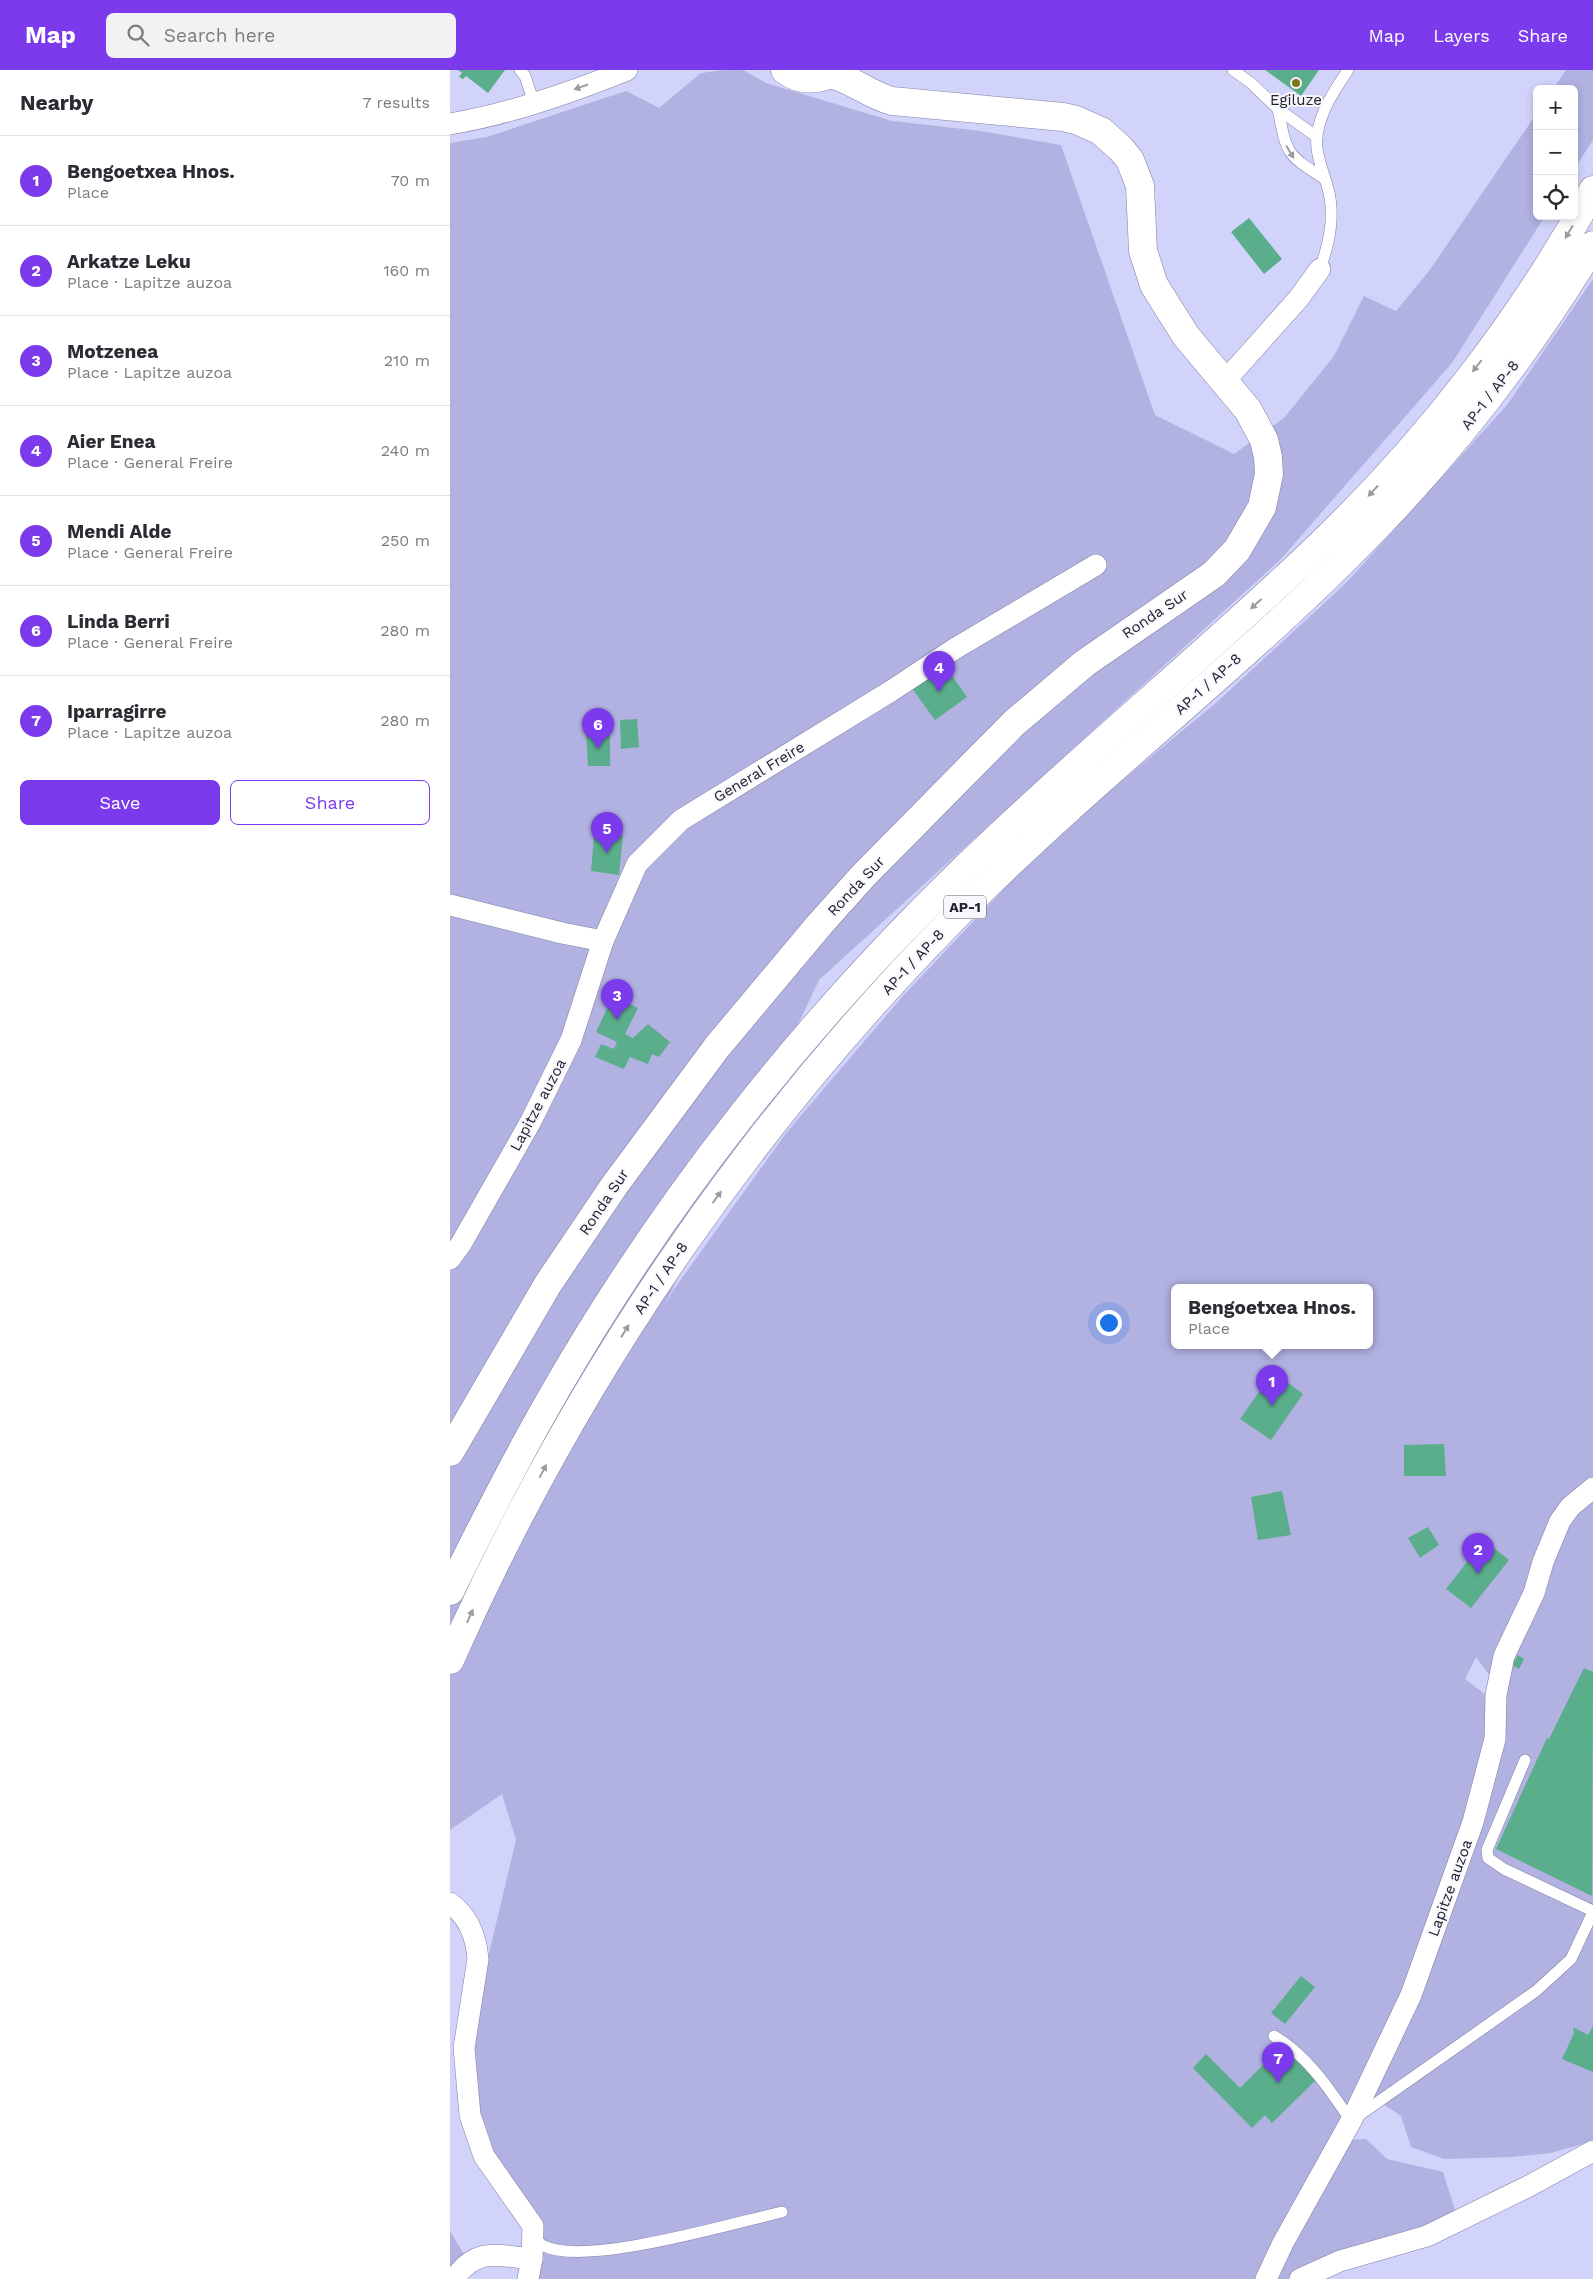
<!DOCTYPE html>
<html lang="en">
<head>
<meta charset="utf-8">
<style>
  :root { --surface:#fff; --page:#f2f2f3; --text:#2b2b33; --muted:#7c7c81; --line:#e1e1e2; --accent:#7c3aed }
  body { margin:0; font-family:"Work Sans",sans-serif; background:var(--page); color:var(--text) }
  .controls { position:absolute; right:15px; top:15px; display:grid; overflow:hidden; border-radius:8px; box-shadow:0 2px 8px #0003 }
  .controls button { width:45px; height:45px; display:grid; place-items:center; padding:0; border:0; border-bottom:1px solid var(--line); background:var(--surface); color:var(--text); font:25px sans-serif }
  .you { position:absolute; left:658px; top:1252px; width:18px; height:18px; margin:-12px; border:4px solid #fff; border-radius:50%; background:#1a73e8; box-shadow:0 0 0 8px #1a73e833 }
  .badge { display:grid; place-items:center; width:32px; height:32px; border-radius:50%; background:var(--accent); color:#fff; font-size:16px; font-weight:700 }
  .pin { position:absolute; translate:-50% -41px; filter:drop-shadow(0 1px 2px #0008) }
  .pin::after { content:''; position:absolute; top:26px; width:18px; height:15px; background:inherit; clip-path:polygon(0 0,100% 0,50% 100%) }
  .popup { position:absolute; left:721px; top:1214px; width:202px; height:65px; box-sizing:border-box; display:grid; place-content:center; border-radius:8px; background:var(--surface); filter:drop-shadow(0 1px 4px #0005); font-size:16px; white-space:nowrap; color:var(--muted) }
  .popup b { font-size:19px; color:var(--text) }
  .popup::after { content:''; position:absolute; left:50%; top:100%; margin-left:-10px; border:10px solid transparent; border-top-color:var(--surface) }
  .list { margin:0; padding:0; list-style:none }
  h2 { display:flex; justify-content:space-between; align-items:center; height:65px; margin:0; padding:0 20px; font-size:21px }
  h2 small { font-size:16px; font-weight:400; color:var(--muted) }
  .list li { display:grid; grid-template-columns:32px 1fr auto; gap:15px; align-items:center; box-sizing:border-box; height:90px; padding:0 20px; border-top:1px solid var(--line) }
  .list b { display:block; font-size:19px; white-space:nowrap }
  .list p { margin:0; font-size:16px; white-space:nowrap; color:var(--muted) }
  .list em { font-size:16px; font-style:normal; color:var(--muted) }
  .actions { display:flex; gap:10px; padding:15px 20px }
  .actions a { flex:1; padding:11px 0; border:1px solid var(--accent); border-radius:8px; text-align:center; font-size:18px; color:var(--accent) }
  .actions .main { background:var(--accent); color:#fff }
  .icon { flex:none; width:28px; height:28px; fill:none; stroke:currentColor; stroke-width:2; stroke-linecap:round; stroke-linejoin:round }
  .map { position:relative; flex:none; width:1143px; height:2209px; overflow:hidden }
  header { display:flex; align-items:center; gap:30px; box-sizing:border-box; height:70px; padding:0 25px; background:var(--accent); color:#fff }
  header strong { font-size:24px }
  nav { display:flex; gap:28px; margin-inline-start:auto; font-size:18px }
  .search { width:350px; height:45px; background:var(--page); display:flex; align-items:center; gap:12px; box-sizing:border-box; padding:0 18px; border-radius:8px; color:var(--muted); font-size:19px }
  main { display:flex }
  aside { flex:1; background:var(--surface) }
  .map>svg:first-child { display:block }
</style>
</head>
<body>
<header>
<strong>Map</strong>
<div class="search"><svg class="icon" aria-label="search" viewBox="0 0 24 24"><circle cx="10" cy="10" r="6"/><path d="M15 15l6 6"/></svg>Search here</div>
<nav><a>Map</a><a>Layers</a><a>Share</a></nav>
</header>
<main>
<aside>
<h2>Nearby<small>7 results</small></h2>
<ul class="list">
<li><span class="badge">1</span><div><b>Bengoetxea Hnos.</b><p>Place</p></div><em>70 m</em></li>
<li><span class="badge">2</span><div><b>Arkatze Leku</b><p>Place · Lapitze auzoa</p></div><em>160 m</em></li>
<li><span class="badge">3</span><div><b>Motzenea</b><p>Place · Lapitze auzoa</p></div><em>210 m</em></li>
<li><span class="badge">4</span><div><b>Aier Enea</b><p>Place · General Freire</p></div><em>240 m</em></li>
<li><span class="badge">5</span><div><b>Mendi Alde</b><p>Place · General Freire</p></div><em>250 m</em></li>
<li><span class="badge">6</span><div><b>Linda Berri</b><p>Place · General Freire</p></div><em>280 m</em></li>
<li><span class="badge">7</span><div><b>Iparragirre</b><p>Place · Lapitze auzoa</p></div><em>280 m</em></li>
</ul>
<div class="actions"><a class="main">Save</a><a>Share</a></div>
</aside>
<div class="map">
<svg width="1143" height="2209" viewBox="0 0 1143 2209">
  <rect width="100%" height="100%" fill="#d2d3fb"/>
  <g fill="#b1b1e2" fill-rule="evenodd">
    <path d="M274,0H293L316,13L442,51L531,61L611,75L705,345L784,384L834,348L884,286L914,226L946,241L979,201L1087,43V146H1095L1002,293L830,490L369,910L213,1239L224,1219L337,1062L452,927L600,770L766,633L896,513L1057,335L1143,209V1409L1040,1606L1026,1587L1015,1609L1040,1628V1668L957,1921L813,2209H78L83,2156L34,2086L16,2014L27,1934L66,1770L52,1724L0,1760V73L37,67L176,21L209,38L251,3ZM724,1217H920V1275H724Z"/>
    <polygon points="1116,0 1143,0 1143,70 1124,99 1124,19 1103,19"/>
    <polygon points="1143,1425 1143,2071 1101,2083 1061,2087 994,2089 961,2077 951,2046 923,2027 995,1846 1055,1604 1121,1444"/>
    <polygon points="916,2069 937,2089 993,2102 1006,2143 977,2161 840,2209 828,2209 841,2177 900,2070"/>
    <polygon points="0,2161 16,2188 0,2209"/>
  </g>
  <g fill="#5bae8b">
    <polygon points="8,0 55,0 38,23 16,6 13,9 9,7 12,3"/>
    <polygon points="815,0 869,0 851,26"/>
    <polygon points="799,148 832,189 814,204 781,162"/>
    <polygon points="493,593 517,627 485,650 461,617"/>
    <polygon points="187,649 189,677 171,679 170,650"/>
    <polygon points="160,661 160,696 138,696 136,662"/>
    <polygon points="145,755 159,757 159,763 173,765 169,805 141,801"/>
    <polygon points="163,926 188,938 175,964 183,968 198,954 220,972 209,987 202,984 198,994 180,987 174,999 145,987 151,974 164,979 167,972 146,962"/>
    <polygon points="823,1302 853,1324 821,1370 790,1349"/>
    <polygon points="994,1374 996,1406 954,1406 954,1375"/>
    <polygon points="832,1421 841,1465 808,1470 801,1427"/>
    <polygon points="978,1457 989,1475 970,1488 958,1468"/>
    <polygon points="1034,1470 1059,1490 1021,1538 996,1519"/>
    <polygon points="1068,1585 1074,1589 1069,1599 1062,1595"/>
    <polygon points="1134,1598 1143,1602 1142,1826 1046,1779 1097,1668 1099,1669"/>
    <polygon points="851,1906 865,1917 835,1954 821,1943"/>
    <polygon points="1143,1956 1143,2002 1112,1989 1124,1963 1123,1957 1138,1965"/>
    <polygon points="833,1975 867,2009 822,2053 815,2045 802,2058 743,1998 756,1984 790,2018"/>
  </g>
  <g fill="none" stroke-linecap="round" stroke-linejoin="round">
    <defs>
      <g id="service">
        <polyline points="70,0 75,6 84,33"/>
        <polyline points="783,0 801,13 828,39 867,67"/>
        <path d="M828,39C837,85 836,84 875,109"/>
        <path d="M870,199C878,176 884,153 880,128C877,108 864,86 867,65C871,40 884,21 898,0"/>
        <polyline points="1075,1690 1037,1780 1038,1788 1054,1799 1143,1841"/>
        <path d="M824,1966C857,1985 880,2020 901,2051L1086,1921L1121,1889L1143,1842"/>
        <path d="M83,2166C86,2169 90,2174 94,2176C135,2197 283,2153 332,2142"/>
      </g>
      <g id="minor">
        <path d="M0,54C60,44 120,23 177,0"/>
        <polyline points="775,311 849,228 870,199"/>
        <polyline points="0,835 112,863 153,871 187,794 231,750 441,621 506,578 646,495"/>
        <polyline points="0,1189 11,1174 81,1051 121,970 153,871"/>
        <path d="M0,1833C19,1847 26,1866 28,1889L14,1978L20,2045L34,2086L83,2156L82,2189L78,2209"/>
        <path d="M4,2209C27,2176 48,2186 82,2189"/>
        <polyline points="816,2209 833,2173 901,2051 961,1925 1023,1752 1045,1669 1046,1625 1054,1586 1084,1523 1093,1492 1110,1451 1120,1437 1143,1418"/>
        <polyline points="850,2209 890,2191 977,2166 1079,2116 1143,2081"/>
      </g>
      <path id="tertiary" d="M335,0C350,12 371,11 387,0"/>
      <path id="secondary" d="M0,1382L98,1214L164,1116L267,977L370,854L413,806L564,653L635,593L764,504L787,480L812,437L819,404L818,387L814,370L798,340L736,266L704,215L693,181L690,116L680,90L671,79L651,61L626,50L613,47L442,31C420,25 403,10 381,4"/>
      <g id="motorway">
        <path d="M0,1521C34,1452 68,1385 107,1318C216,1129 355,953 512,801C628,688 754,587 871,474C977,372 1072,250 1143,120"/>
        <path d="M0,1590C127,1303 307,1041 531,821C647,707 776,606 892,492C989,397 1073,291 1143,175"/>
      </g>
    </defs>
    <use href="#service" stroke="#7f7fa4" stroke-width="12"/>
    <use href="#minor" stroke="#7f7fa4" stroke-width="22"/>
    <use href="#tertiary" stroke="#7f7fa4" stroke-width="29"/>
    <use href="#secondary" stroke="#7f7fa4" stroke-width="29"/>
    <use href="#motorway" stroke="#7f7fa4" stroke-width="29"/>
    <use href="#service" stroke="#fff" stroke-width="11"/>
    <use href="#minor" stroke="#fff" stroke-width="21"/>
    <use href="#tertiary" stroke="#fff" stroke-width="28"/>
    <use href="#secondary" stroke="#fff" stroke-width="28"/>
    <use href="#motorway" stroke="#fff" stroke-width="28"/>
  </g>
  <defs><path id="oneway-solid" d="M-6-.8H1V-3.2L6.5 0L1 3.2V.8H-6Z" transform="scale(1.25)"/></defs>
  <g fill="#9b9ba2">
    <use href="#oneway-solid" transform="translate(131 17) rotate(161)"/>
    <use href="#oneway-solid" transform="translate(840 82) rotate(59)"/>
    <use href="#oneway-solid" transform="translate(1119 162) rotate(121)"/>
    <use href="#oneway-solid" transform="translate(1027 296) rotate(128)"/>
    <use href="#oneway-solid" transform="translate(923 421) rotate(133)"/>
    <use href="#oneway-solid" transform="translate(806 534) rotate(138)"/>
    <use href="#oneway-solid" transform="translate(267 1127) rotate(-54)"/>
    <use href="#oneway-solid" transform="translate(175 1261) rotate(-58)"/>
    <use href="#oneway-solid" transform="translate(93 1401) rotate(-62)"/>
    <use href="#oneway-solid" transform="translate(20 1546) rotate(-66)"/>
  </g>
  <circle fill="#7d761a" stroke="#f7f7fc" stroke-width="2" cx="846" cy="13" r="5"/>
  <g text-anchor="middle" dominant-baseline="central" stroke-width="4" stroke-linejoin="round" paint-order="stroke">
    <rect fill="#f7f7fc" stroke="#61616d" stroke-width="1" x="494" y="825.5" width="42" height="23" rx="4"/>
    <g font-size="14" font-weight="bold" fill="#212130">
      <text x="515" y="837">AP-1</text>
    </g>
    <g font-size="15" fill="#212130" stroke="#f7f7fc">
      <text x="846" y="30">Egiluze</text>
    </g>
    <g font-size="15" fill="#212130" stroke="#f7f7fc">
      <text transform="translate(1040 325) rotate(-52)">AP-1 / AP-8</text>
      <text transform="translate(705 544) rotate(-34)">Ronda Sur</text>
      <text transform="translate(758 614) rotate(-42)">AP-1 / AP-8</text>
      <text transform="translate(309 702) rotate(-31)">General Freire</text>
      <text transform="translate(406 816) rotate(-47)">Ronda Sur</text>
      <text transform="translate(463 892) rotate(-47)">AP-1 / AP-8</text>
      <text transform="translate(88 1035) rotate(-62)">Lapitze auzoa</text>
      <text transform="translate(154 1132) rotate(-56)">Ronda Sur</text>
      <text transform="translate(211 1208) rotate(-56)">AP-1 / AP-8</text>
      <text transform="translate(1000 1818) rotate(-70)">Lapitze auzoa</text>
    </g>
  </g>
</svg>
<div class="controls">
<button>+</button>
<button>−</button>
<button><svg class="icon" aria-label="locate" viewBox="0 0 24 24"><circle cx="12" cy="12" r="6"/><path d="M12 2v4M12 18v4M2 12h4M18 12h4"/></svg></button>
</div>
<div class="you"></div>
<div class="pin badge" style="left:822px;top:1336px">1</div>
<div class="popup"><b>Bengoetxea Hnos.</b>Place</div>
<div class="pin badge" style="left:1028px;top:1504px">2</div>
<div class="pin badge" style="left:167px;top:950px">3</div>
<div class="pin badge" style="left:489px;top:622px">4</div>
<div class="pin badge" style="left:157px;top:783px">5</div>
<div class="pin badge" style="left:148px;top:679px">6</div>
<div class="pin badge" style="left:828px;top:2013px">7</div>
</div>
</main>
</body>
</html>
